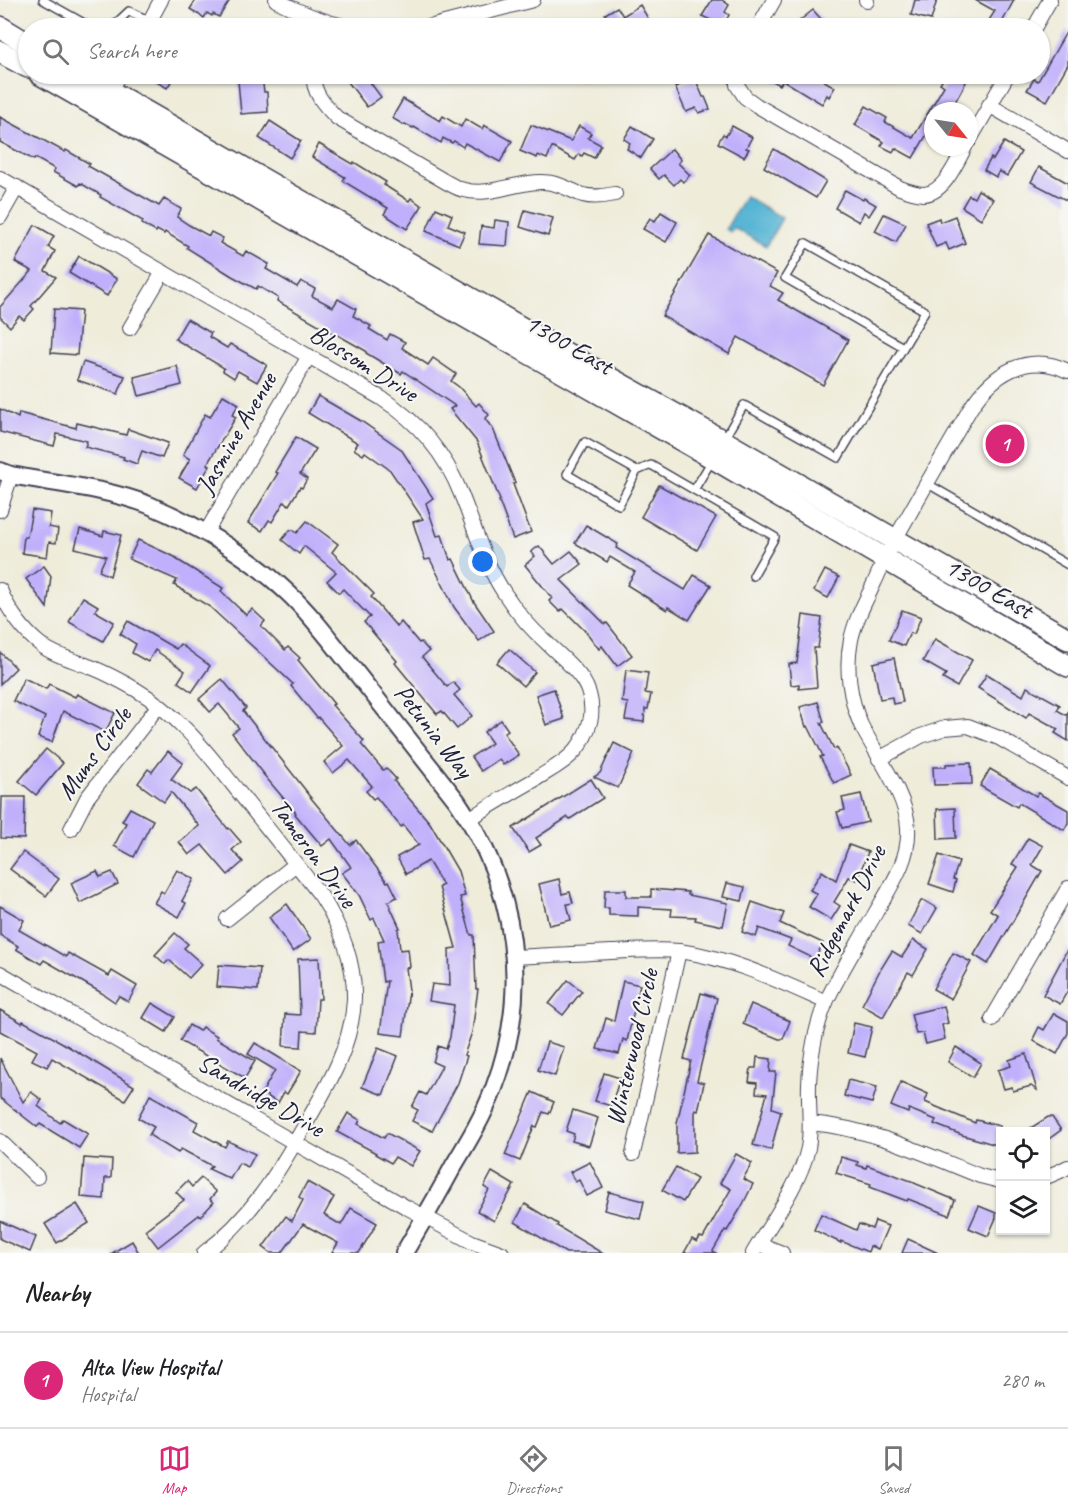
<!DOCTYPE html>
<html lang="en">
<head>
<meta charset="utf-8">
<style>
  :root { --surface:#fff; --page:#f2f2f2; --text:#202124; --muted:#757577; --line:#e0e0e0; --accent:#db2777 }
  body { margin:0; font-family:Caveat,sans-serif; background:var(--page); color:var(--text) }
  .controls { position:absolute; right:18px; bottom:18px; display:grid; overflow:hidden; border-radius:0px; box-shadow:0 2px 4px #0004 }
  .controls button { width:54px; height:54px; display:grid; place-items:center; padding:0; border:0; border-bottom:2px solid var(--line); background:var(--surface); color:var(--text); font:30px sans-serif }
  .compass { position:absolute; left:924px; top:102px; width:54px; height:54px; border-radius:50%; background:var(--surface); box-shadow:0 2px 4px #0004; rotate:120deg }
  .you { position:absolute; left:483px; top:562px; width:21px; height:21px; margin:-15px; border:4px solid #fff; border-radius:50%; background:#1a73e8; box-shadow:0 0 0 9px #1a73e833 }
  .badge { display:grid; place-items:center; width:39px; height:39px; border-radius:50%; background:var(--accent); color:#fff; font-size:20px; font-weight:700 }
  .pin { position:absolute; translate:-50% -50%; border:3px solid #fff; box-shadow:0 2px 6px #0006 }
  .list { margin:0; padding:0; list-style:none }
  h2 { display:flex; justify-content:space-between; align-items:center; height:78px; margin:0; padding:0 24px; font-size:26px }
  h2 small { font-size:20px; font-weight:400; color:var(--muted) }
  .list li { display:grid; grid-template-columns:39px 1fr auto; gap:18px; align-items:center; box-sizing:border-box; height:96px; padding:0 24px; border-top:2px solid var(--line) }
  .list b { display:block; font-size:22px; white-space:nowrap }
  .list p { margin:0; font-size:20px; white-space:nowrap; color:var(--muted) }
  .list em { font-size:20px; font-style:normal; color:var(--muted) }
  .icon { flex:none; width:33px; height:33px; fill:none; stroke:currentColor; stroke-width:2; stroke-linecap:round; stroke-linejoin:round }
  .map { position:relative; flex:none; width:1068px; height:1253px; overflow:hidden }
  .search { position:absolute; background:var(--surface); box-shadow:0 2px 4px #0004; left:18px; right:18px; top:18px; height:66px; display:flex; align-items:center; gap:15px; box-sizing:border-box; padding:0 21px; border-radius:33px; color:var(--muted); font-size:22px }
  .sheet { height:174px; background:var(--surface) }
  nav { display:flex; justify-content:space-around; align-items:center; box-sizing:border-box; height:84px; border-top:2px solid var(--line); background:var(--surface); font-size:16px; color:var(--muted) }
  nav a { display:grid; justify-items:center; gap:3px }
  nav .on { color:var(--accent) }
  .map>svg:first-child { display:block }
</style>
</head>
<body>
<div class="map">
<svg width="1068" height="1253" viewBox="0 0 1068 1253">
  <rect width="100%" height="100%" fill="#f6f6f2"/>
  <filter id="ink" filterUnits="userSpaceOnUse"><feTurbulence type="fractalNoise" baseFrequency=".0167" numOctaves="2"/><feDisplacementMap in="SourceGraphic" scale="12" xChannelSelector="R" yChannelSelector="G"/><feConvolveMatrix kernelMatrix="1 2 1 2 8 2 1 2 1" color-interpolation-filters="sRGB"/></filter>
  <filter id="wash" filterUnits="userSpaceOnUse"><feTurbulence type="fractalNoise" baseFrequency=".008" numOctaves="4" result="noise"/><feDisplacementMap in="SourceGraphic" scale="24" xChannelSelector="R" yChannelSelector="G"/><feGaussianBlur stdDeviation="1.35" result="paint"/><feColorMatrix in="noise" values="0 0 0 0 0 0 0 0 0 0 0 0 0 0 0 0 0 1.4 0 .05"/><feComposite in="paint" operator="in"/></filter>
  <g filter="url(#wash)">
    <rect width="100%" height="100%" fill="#efecda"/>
    <polygon fill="#56b5d4" stroke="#3c6c88" stroke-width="1.5" points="745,196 782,218 766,246 734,228 731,232 726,229"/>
    <g id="blocks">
      <g fill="#c0b0fb">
        <polygon points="196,0 230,0 219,17 213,14 212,16 207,13 204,18 190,9"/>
        <polygon points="712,0 722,0 729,5 725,12 729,15 723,26 702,16"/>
        <polygon points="915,0 937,0 931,20 911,15"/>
        <polygon points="975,0 1014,0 999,28 984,28 995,11"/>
        <polygon points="640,5 649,20 634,28 619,28 615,22 611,24 605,14 617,7 623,16"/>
        <polygon points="813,10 829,28 803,28 798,22"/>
        <polygon points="1068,29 1068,64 1047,101 1027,90 1034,79 1038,81"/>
        <polygon points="143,74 176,74 167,88"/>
        <polygon points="342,74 364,74 381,97 367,107"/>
        <polygon points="760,74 798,74 809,79 812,74 835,87 829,97 827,95 822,104 783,80 780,85"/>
        <polygon points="946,74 965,74 962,80 966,82 950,111 933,111 933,131 930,129 913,158 895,148 893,152 881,146 884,142 855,125 866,106 887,118 885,122 913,138 944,86 940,83"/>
        <polygon points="262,78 264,92 267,92 268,112 241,114 238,81"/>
        <polygon points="695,78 703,97 705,97 710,109 699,113 696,108 686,112 675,87"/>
        <polygon points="403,99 440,121 443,116 461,127 465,119 482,129 484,125 512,141 500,162 465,143 463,147 454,141 452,143 443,138 441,143 414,127 413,128 405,124 404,125 392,118"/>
        <polygon points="0,117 65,152 66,150 90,164 88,166 159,206 164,199 181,209 177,217 189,225 209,236 211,232 223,238 220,243 243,256 246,251 269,264 266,269 297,287 301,281 315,289 312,296 333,307 338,299 356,309 353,316 371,326 369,329 387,340 390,334 405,342 402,348 428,365 433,358 456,374 451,381 459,387 476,406 479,403 489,415 485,419 493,429 515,483 513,484 531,532 513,539 499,501 500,500 477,442 450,409 455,406 403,371 401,374 366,353 366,351 336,334 336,335 277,301 278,298 258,286 256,289 232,276 187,248 188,246 165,232 164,234 157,230 156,232 142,224 143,221 100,197 101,195 80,183 78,186 53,172 55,169 35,158 34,160 0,142"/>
        <polygon points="270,121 301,141 290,158 259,138"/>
        <polygon points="531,125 571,141 579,126 591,133 588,138 601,145 594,158 584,153 582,156 579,154 575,160 552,147 547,159 538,155 537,158 520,151"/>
        <polygon points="632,126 653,139 641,158 627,149 630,143 624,139"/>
        <polygon points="732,126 752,137 746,148 749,149 744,157 718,143 723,134 726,136"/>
        <polygon points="1004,142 1021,152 1007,176 999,171 996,177 984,170 991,158 993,160"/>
        <polygon points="319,144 353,164 354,162 386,182 384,185 409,201 411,198 422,206 407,229 384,214 388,208 343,181 345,177 312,157"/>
        <polygon points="672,149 681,160 678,163 690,175 683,182 680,179 674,185 664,175 659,179 650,169"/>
        <polygon points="774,149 826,181 816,198 764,167"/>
        <polygon points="1039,167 1068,183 1068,201 1031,182"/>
        <polygon points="845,190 863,200 864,198 876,205 869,216 864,212 859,222 835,208"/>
        <polygon points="978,190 993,199 981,219 962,207 969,195 974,198"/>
        <polygon points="436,208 452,215 448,225 465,232 459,245 426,231"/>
        <polygon points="525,210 553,218 548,236 520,227"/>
        <polygon points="661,212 677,222 666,242 643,229 650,218 655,221"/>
        <polygon points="884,214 906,224 896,242 875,231"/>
        <polygon points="955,216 965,243 949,250 946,243 936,247 926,223 939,218 940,222"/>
        <polygon points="495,220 509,222 507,246 479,244 481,226 494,228"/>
        <polygon points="35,225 54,236 48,247 55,251 45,271 56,277 31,306 34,309 24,320 19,316 10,327 0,317 0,307 32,271 15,262"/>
        <polygon points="709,235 777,273 770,286 783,293 778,300 848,340 823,385 738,337 729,354 662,316"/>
        <polygon points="79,256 117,279 107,296 69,273"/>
        <polygon points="54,309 81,311 77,355 51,353"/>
        <polygon points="187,319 211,333 209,337 227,348 230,344 267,365 257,382 238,371 234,378 223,371 224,368 175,339"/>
        <polygon points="83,362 125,376 118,394 77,380"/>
        <polygon points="177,366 182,385 139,396 134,377"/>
        <polygon points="223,395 239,404 232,415 236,417 207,464 210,465 197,488 179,478 190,459 183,455 205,414 210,417"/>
        <polygon points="318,396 361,421 401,449 433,498 426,503 437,536 442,535 450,560 453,559 474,602 494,631 479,641 454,607 430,559 425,560 413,522 423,519 390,470 365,452 363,455 354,449 358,443 308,413"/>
        <polygon points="0,409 18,418 19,413 76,428 77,423 126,435 128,429 168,443 162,458 142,451 137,464 123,459 124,457 85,447 87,441 57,434 54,446 0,432"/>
        <polygon points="296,437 316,449 300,474 307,479 302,488 300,487 289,505 284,502 272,522 269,520 262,531 248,523 278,473 275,472"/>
        <polygon points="659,485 716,517 697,550 641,517"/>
        <polygon points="32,510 51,513 49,527 58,529 56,543 49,542 47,557 22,553 24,537 27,537"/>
        <polygon points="307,521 338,544 332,552 374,594 371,597 397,627 401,622 419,643 421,642 429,651 422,657 447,687 453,682 460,690 454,695 472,716 457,729 442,711 437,714 395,663 397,661 364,622 370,617 343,589 339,593 327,581 336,572 304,546 299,554 282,540 290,530 293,530 297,533"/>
        <polygon points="586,525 618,544 616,548 685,590 694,575 711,585 689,620 668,607 667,610 627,585 635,572 610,557 607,562 575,543"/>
        <polygon points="80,529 103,536 104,531 121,535 110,576 99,571 106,556 75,548"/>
        <polygon points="138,540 177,558 176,559 223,588 221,591 246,615 252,609 265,621 261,626 285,650 288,647 300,658 298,660 334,704 332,705 364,741 361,744 383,770 386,768 396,779 394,781 430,823 458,871 465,896 460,897 471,935 474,935 476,989 478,989 472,1032 464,1055 467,1056 458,1083 432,1131 412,1121 418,1110 412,1107 420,1092 426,1095 442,1066 433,1062 438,1046 446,1049 450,1037 454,1005 429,1001 432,984 450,986 449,949 456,948 439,887 443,885 428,861 406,874 397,857 419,845 403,825 401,827 376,797 373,799 366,791 372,786 349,760 333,773 324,762 343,746 318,717 317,718 291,686 293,684 210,607 174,585 177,580 129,559"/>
        <polygon points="539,546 554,564 571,551 582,564 561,580 605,624 607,623 632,655 617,666 602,646 599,649 587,633 563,609 560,612 549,601 552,598 525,565 535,556 531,552"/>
        <polygon points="44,566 51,576 47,608 26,579"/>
        <polygon points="825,570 839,577 828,598 814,591"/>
        <polygon points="83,597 98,606 95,611 114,622 103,641 69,622"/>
        <polygon points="902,610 921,617 914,634 910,633 904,646 889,640"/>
        <polygon points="803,615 822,618 818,648 814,648 817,687 799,689 799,684 791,685 789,664 797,663"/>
        <polygon points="128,621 176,649 180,644 210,666 192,692 178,682 185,671 155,650 148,662 132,653 136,644 120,634"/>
        <polygon points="935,639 972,660 957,687 943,679 946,674 923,661"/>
        <polygon points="509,649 535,672 523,686 497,663"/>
        <polygon points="0,652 16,668 0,684"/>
        <polygon points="894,658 903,702 893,704 892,697 880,699 873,663"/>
        <polygon points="626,670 648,673 645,693 651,694 648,709 645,709 644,722 625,720 628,703 622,702"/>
        <polygon points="987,674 1023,696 1027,687 1060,705 1057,710 1066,715 1068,712 1068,741 1055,733 1058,729 1029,713 1026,718 978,688"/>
        <polygon points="24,678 46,689 49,684 75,697 77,694 115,713 105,732 63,711 52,742 38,737 45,717 13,701"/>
        <polygon points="222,679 246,708 243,711 307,792 306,792 350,845 356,840 387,882 389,881 397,897 388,902 400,928 398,929 400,950 408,949 410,967 406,968 409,990 403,1036 380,1033 387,981 383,982 378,941 384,940 374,918 371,920 359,895 342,873 351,867 331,839 322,846 295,814 296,813 263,774 264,774 232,733 239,728 219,704 210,712 199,699"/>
        <polygon points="554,689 564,719 546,725 536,695"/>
        <polygon points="818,702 824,722 821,723 834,749 837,748 851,775 834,783 820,757 823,756 808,726 806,727 800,707"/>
        <polygon points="501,720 508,730 504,733 519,755 503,765 499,759 481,771 471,757 492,743 484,732"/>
        <polygon points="614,743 634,753 618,788 594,777 600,773"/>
        <polygon points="46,749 63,763 36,795 19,781"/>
        <polygon points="168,751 183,763 171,779 190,793 196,789 228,829 229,828 241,842 232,850 243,862 228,875 202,845 189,855 179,842 199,826 171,792 164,802 138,783 148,769 152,772"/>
        <polygon points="971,763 972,784 934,785 933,767 946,767 946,764"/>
        <polygon points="990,769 1036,796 1038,793 1068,810 1068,823 1064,830 1019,803 1017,807 980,786"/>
        <polygon points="591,779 603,798 570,819 568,817 536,838 541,845 529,852 513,828"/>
        <polygon points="861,794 868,822 842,828 837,812 845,810 842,798"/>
        <polygon points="2,797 25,797 24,839 1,838"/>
        <polygon points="130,808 153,820 134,857 114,846 126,823 122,821"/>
        <polygon points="955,808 956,838 938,839 937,809"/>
        <polygon points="1028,838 1043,846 1032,865 1042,871 988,964 974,955 998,915 990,910 1018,867 1012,864"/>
        <polygon points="849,845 868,852 857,880 849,877 834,902 840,906 831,920 809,907 817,894 810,890 822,871 836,880"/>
        <polygon points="23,852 59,879 46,896 10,869"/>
        <polygon points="939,855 959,862 953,879 956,880 953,892 929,884"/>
        <polygon points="177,870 194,879 182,901 186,903 179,917 154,903 161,891 164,893"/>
        <polygon points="97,871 100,877 112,872 118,884 80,903 71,883"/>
        <polygon points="559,879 562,894 570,892 573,903 567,904 571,920 549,925 539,884"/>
        <polygon points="727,883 745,887 742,901 723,897"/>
        <polygon points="651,889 688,892 688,895 728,903 723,926 695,920 696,917 671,916 672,909 638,907 638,916 609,915 609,908 604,908 605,890 626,890 626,897 651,897"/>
        <polygon points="921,901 925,901 937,908 922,934 908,926"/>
        <polygon points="752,902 784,913 780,923 823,943 815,959 788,946 791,940 759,928 756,937 742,932"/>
        <polygon points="287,904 311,939 293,952 269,917"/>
        <polygon points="0,906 24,920 19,930 66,957 68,953 109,976 112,971 137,986 128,1002 119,996 115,1002 100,992 44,960 41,964 16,949 18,946 0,935"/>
        <polygon points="175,933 188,944 184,948 202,964 189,978 169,960 165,964 155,955"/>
        <polygon points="913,940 928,949 913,975 908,972 883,1017 862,1005 879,972 892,951 902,957"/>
        <polygon points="1068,948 1068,990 1060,1004 1043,995"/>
        <polygon points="953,953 971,962 951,999 933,989"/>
        <polygon points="319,958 321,999 318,999 316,1032 302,1031 301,1047 283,1046 285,1014 300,1015 298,959"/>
        <polygon points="219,965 260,968 258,990 217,987"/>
        <polygon points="568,980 582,991 563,1015 549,1004"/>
        <polygon points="623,981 640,985 627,1041 623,1039 619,1054 597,1049 606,1018 614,1021"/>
        <polygon points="701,993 717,998 697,1081 704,1083 698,1111 695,1110 695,1152 677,1153 677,1123 691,1061 684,1059"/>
        <polygon points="152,1003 175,1017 166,1032 143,1018"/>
        <polygon points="751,1004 790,1021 783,1039 779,1039 743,1024"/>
        <polygon points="944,1006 948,1023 942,1025 945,1039 926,1044 923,1033 916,1034 911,1014"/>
        <polygon points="0,1010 22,1023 23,1021 61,1042 134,1086 125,1100 52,1058 47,1067 32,1060 37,1051 0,1031"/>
        <polygon points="1054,1013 1068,1021 1068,1033 1057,1054 1034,1041 1034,1037 1039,1027 1044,1030"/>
        <polygon points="854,1023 872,1027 865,1057 848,1053"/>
        <polygon points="189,1025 199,1031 202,1027 217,1036 216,1038 255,1061 245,1078 180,1041"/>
        <polygon points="547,1042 564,1047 555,1076 538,1070"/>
        <polygon points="255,1043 301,1071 287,1094 284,1092 278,1103 262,1093 275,1070 248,1054"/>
        <polygon points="956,1047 981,1063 973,1077 948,1062"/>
        <polygon points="378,1048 398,1056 383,1095 362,1087"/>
        <polygon points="1026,1054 1037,1090 1031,1086 1013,1091 1012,1087 1004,1089 998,1070 1011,1066 1009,1060"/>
        <polygon points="757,1057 771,1059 770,1072 776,1072 772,1108 781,1111 771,1150 753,1145 767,1094 756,1093 757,1083 749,1082 751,1068 756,1068"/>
        <polygon points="0,1058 23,1102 31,1092 42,1100 38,1106 60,1123 63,1119 88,1134 79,1148 40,1124 37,1127 0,1098"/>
        <polygon points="604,1073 620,1078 611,1106 595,1101"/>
        <polygon points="848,1080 877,1087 872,1103 844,1096"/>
        <polygon points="901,1082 928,1094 925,1102 975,1123 976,1120 1000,1126 1000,1146 962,1135 934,1124 936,1120 909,1109 908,1113 891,1106"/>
        <polygon points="532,1092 554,1102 549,1114 543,1112 537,1127 534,1126 520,1161 505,1155"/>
        <polygon points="150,1095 198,1122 194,1130 225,1147 228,1141 255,1154 248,1167 239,1163 230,1179 209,1169 212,1166 181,1149 178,1153 149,1135 154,1127 138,1118"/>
        <polygon points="573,1110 598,1118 589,1146 572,1141 574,1134 566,1131"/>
        <polygon points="348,1113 360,1120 358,1124 384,1138 387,1133 420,1151 411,1166 395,1157 391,1163 375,1154 376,1153 337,1132"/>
        <polygon points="1048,1117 1052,1117 1061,1130 1046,1141 1046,1131 1026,1131"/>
        <polygon points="736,1154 752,1163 743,1179 753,1184 742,1206 727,1231 725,1230 713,1251 716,1253 684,1253 692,1239 697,1242 700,1237 703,1238 731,1189 720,1183"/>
        <polygon points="841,1157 858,1162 857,1165 866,1168 867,1165 914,1182 914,1183 955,1200 949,1215 908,1199 907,1201 870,1187 871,1184 836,1173"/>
        <polygon points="84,1158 112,1160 111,1178 105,1178 104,1199 81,1197"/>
        <polygon points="590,1162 603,1188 587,1196 579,1180 575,1182 570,1172"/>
        <polygon points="676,1167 697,1179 683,1202 662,1190"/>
        <polygon points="492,1172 514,1185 494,1221 477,1211 489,1190 484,1187"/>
        <polygon points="201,1178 216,1192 210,1199 213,1203 201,1216 199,1215 158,1247 145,1230 184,1200 176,1192 187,1181 192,1187"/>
        <polygon points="307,1182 334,1197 324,1215 341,1225 351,1208 377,1223 359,1253 332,1253 338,1243 303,1224 282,1253 271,1253 263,1247 286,1216 292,1221 303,1200 299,1197"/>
        <polygon points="609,1192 644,1201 640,1219 604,1210"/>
        <polygon points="77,1204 89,1223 57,1243 45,1224"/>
        <polygon points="525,1204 558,1224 557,1226 602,1253 566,1253 515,1222"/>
        <polygon points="979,1206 996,1213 996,1218 988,1236 969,1228"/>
        <polygon points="821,1214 856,1230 859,1224 872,1229 875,1221 888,1226 878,1249 870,1246 868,1252 841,1241 841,1243 814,1230"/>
        <polygon points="0,1221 36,1237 30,1252 0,1239"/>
        <polygon points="908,1239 938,1253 902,1253"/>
        <polygon points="132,1241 139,1253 112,1253"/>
      </g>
    </g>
  </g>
  <g filter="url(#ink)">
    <use href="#blocks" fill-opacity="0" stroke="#414053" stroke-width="1.5"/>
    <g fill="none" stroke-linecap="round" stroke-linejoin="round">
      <defs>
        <g id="service">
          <polyline points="43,0 93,28"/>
          <polyline points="111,28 129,11 150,21"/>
          <path d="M724,439L744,405L838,458C867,409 896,360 925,311L806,243L785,278L903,347"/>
          <polyline points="711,462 694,490 775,537 753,576"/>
          <polyline points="637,471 619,505 567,474 585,442 637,471 651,465 694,490"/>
          <polyline points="928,484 1068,565"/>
        </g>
        <g id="minor">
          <path d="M276,0C300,13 324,22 351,28"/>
          <polyline points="866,0 867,1"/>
          <polyline points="146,28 161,0"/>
          <polyline points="425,28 533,0"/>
          <polyline points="758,28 774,0"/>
          <polyline points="1034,28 1050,0"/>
          <path d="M313,74C313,93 324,105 337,118L446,182C452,185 458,189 464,190C491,197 516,181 543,182C558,182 569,190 583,195C593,198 604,196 615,194"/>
          <path d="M737,74V85L745,97L756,105L900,188C908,191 916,194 924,194C944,193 957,162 965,147"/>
          <polyline points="105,97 120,74"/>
          <polyline points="989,105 1068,151"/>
          <polyline points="969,141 1008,74"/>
          <path d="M0,178L381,398C417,421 445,453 461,494C475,528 484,563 505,594C516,611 530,628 546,642C568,664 595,680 591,717C589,729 582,744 573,753C563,764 548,771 536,779C513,792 491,805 469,819"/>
          <polyline points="0,217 17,187"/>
          <polyline points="130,328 163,272"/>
          <polyline points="0,510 11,475"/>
          <polyline points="205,534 309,356"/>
          <path d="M0,590C9,611 22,630 41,645C55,656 74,660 91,667C106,673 121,681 135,689C180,715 210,756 241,795C268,829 295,862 321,896C341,927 355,961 354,999C352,1046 328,1086 305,1125C278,1173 249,1220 204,1253"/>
          <polyline points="879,759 921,736 945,728 968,726 999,738 1068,778"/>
          <polyline points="71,829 87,798 159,705"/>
          <polyline points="227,919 296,864"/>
          <path d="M514,957C546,955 578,954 611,952C633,951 657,949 679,951C731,958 779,981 826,1002"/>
          <polyline points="0,973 406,1207 472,1242 502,1253"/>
          <polyline points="992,1019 1068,888"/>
          <path d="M810,1123C870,1128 925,1154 980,1176L1000,1181"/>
          <polyline points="0,1141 37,1177"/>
          <polyline points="633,1154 679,951"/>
          <polyline points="1046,1177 1058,1172 1068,1167"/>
          <polyline points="759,1244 782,1253"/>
          <path d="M753,1253C771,1223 801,1182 808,1148C812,1127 808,1106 809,1084C810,1058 816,1024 827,1000C841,970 860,941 876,912C891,886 910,859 908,828C907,795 876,755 861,725C850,700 845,668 851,640C855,619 866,601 875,581C879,573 882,564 886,556C913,506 942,458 970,409C992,374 1027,351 1068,371"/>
        </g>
        <path id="tertiary" d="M0,471L11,475C57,484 105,488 149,505C197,525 249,556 287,592C314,617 335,647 358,675C391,717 424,759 457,801C516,887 532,989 494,1088C484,1115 469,1140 454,1165C438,1195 421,1224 404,1253"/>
        <g id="primary">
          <polyline points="0,27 28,44"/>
          <polyline points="0,52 28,67"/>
          <polyline points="40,74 713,458 1068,666"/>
          <polyline points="80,74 588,366 723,441 1068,639"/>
        </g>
      </defs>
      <use href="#service" stroke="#414053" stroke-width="10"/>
      <use href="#minor" stroke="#414053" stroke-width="16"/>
      <use href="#tertiary" stroke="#414053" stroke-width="20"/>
      <use href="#primary" stroke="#414053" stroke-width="24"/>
      <use href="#service" stroke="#fff" stroke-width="7"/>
      <use href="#minor" stroke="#fff" stroke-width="14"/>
      <use href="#tertiary" stroke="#fff" stroke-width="16"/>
      <use href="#primary" stroke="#fff" stroke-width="21"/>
    </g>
  </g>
  <g text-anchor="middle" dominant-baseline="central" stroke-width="4.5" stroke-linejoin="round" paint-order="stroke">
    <g font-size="26" fill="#22223b" stroke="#f6f6f2">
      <text transform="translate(569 344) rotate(30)">1300 East</text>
      <text transform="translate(364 363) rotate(32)">Blossom Drive</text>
      <text transform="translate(236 433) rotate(-60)">Jasmine Avenue</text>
      <text transform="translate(989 588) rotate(30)">1300 East</text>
      <text transform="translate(434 731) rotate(52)">Petunia Way</text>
      <text transform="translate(94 753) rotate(-54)">Mums Circle</text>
      <text transform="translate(314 853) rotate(54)">Tameron Drive</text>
      <text transform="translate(846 911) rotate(-63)">Ridgemark Drive</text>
      <text transform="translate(632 1047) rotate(-77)">Winterwood Circle</text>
      <text transform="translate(261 1095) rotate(30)">Sandridge Drive</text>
    </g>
  </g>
</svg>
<div class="controls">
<button><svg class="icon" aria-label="locate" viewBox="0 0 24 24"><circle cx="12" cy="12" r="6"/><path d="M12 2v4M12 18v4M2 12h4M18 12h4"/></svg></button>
<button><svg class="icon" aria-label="layers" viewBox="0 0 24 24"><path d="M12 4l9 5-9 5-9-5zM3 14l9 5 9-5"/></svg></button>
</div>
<svg class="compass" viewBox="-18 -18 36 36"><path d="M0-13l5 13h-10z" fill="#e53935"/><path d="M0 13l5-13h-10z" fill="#757577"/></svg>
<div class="you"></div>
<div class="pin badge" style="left:1005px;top:444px">1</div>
<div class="search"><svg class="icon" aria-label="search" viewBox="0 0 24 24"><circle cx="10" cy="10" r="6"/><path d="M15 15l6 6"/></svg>Search here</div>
</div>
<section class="sheet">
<h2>Nearby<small></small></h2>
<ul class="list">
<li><span class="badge">1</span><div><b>Alta View Hospital</b><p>Hospital</p></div><em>280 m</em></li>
</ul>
</section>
<nav>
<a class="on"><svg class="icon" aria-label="map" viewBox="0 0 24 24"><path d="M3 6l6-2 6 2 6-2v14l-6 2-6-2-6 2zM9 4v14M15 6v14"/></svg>Map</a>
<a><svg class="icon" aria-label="directions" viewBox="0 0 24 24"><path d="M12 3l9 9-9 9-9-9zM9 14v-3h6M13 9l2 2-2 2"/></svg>Directions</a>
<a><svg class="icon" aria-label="saved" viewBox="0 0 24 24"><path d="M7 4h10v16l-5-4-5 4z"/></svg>Saved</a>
</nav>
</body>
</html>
